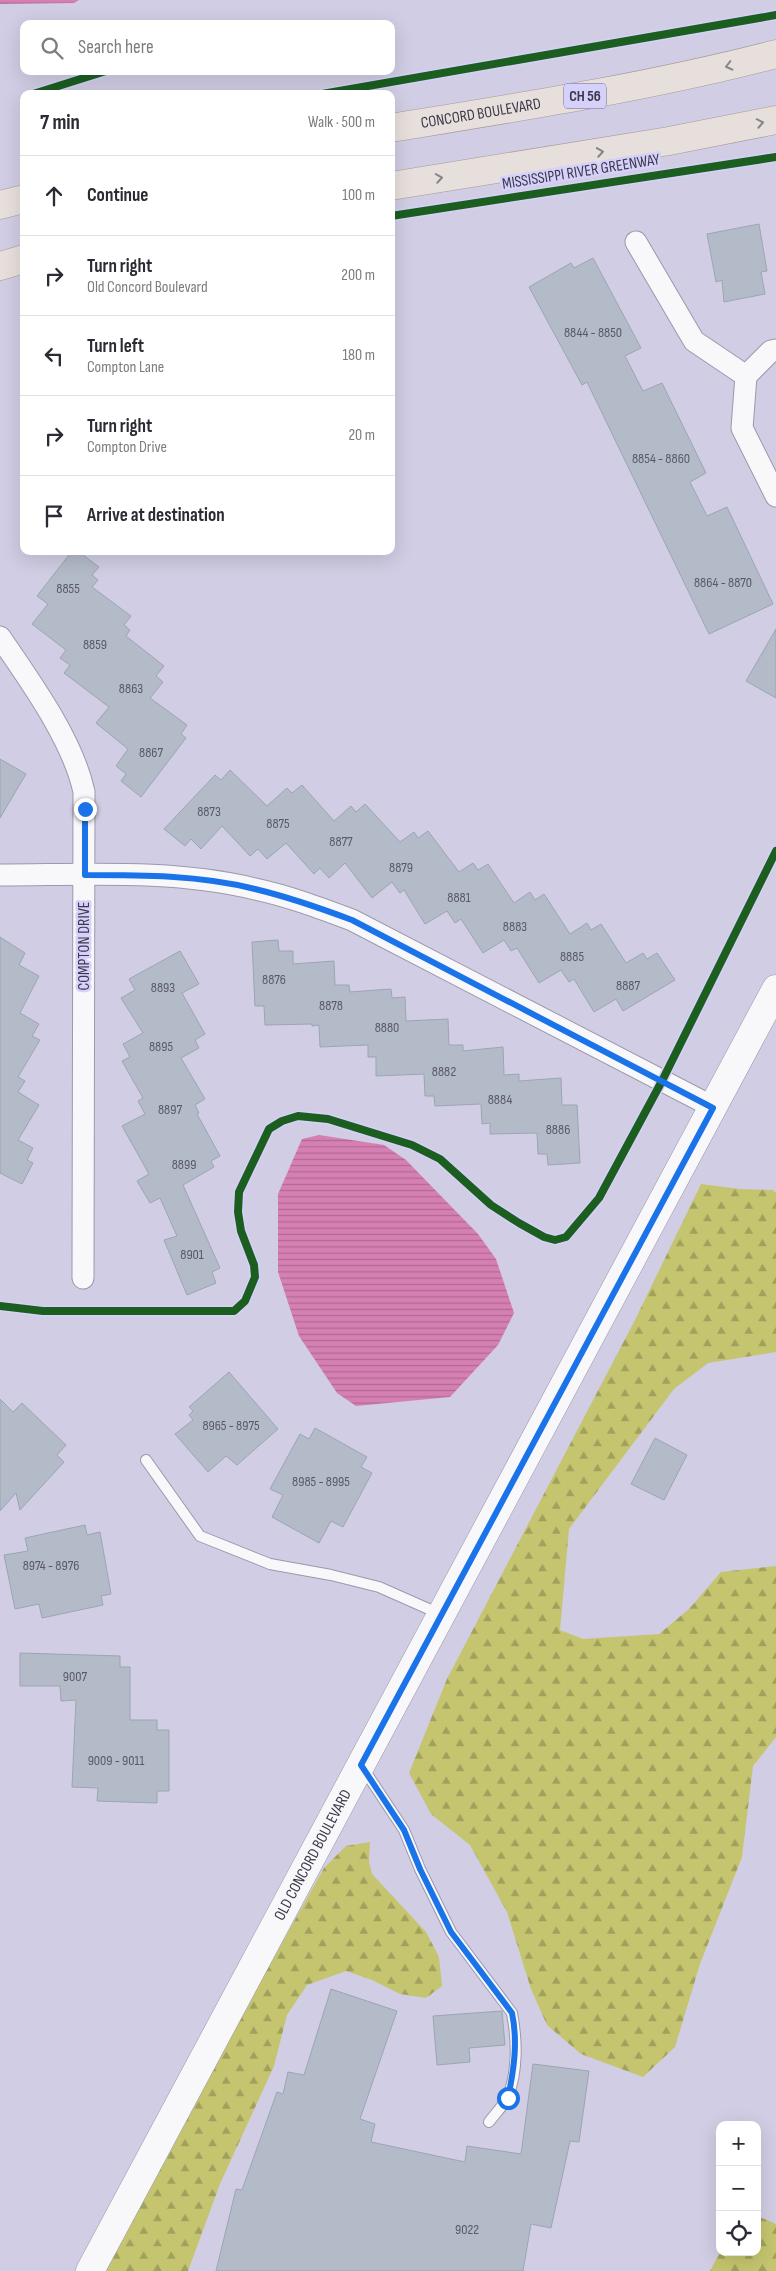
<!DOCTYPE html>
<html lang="en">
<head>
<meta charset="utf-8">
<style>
  :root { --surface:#fff; --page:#f2f2f3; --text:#2b2b33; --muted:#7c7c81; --line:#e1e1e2 }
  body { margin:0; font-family:"Sofia Sans Condensed",sans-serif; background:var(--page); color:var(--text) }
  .controls { position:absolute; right:15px; bottom:15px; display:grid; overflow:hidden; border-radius:10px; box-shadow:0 5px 20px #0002 }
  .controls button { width:45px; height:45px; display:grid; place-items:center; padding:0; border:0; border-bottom:1px solid var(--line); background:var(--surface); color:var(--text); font:25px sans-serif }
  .stop { position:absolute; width:15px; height:15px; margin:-11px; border:4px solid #1a73e8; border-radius:50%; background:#fff }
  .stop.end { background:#1a73e8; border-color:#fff; box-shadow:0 1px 5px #0008 }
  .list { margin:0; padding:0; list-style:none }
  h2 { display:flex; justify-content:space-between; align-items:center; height:65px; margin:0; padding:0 20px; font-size:21px }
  h2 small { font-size:16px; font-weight:400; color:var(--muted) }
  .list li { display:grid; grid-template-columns:32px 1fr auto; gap:15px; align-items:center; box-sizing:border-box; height:80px; padding:0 20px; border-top:1px solid var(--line) }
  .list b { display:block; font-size:19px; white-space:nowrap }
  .list p { margin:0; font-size:16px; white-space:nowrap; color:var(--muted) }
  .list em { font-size:16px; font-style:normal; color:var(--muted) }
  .icon { flex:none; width:28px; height:28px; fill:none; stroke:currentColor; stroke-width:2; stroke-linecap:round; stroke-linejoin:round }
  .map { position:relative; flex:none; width:776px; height:2271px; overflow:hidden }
  .search { position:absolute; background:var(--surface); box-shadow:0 5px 20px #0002; left:20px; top:20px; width:375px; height:55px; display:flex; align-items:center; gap:12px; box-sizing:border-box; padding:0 18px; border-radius:10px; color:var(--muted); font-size:19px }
  .panel { position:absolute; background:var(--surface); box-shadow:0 5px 20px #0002; left:20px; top:90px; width:375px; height:465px; border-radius:10px }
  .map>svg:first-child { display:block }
</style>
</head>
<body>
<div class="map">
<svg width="776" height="2271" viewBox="0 0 776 2271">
  <defs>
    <pattern id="forest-firs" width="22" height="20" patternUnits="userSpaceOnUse" patternTransform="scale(1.25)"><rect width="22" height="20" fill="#c5c56f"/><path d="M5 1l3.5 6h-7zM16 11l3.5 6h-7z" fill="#a1a15d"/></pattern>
    <pattern id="water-rules" width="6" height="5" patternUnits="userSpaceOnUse" patternTransform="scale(1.25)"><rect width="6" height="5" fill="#d67fb2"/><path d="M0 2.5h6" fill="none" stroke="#af6993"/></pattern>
  </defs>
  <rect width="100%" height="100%" fill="#d0cde4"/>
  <g fill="url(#forest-firs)">
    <polygon points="701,1184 740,1189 773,1190 776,1193 776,1352 708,1363 674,1389 569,1529 560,1630 583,1639 659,1634 689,1609 721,1572 776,1566 776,1737 753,1766 742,1857 700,1964 675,2047 643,2077 581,2054 547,2025 531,1989 507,1912 470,1845 431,1814 409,1773 447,1679 635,1320"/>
    <polygon points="370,1842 369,1862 372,1874 426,1932 439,1957 442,1986 426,1998 400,1994 372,1980 346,1971 307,1985 287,2015 274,2066 220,2184 188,2271 104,2271 240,2018 324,1868 346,1846"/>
    <polygon points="757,2216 776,2224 776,2271 710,2271 720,2252 757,2252"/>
  </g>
  <g fill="url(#water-rules)">
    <polygon points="0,0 79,0 74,3 0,4"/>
    <polygon points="319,1135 384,1145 406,1160 478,1234 496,1259 514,1313 498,1345 450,1397 356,1406 337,1393 299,1336 278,1272 278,1194 302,1139"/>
  </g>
  <g fill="#b3bac8" stroke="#9da4b3">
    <polygon points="759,224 767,271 761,272 765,294 724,302 722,280 716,282 707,234"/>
    <polygon points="593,258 641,348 625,356 643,391 662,383 706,473 690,482 707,516 727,507 773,604 709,634 587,382 582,385 529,287 571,263 574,268"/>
    <polygon points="72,551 78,551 99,567 92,575 98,580 92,587 131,616 124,625 130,630 126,636 164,666 156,676 163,682 150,698 187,725 181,734 186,738 141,797 121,781 126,774 116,766 128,749 96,723 109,707 64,673 70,665 60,658 66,650 32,624 48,604 37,596"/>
    <polygon points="776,629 776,698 746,681"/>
    <polygon points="0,759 26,774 0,818"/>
    <polygon points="230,770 267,806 287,788 292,793 302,785 334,821 351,806 356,812 365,804 400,842 414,832 418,838 428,831 459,872 473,863 478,870 488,864 514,903 530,892 535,900 544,894 570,934 587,923 591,930 601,924 626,963 643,953 647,959 657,953 675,980 623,1011 616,999 594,1012 574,979 569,982 561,970 539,983 517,948 511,951 504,940 483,953 461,919 455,923 447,911 425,924 404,890 400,893 392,882 372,898 345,863 329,878 320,868 314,874 286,843 267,859 258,849 250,856 222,826 201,849 191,839 185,846 164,829 215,775 221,780"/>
    <polygon points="0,937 25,953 19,965 39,976 20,1013 39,1024 32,1036 40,1040 18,1077 25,1081 18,1092 39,1105 18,1140 33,1148 27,1160 33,1163 22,1184 0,1173"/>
    <polygon points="278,940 279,951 293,951 293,964 334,961 335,985 349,985 350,992 391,989 392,998 405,997 406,1021 448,1019 449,1045 463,1045 463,1051 503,1047 504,1075 519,1074 519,1081 561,1078 562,1105 577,1105 580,1163 548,1165 547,1154 538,1154 537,1133 490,1134 490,1123 482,1124 481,1104 435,1106 434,1096 425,1096 424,1074 376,1076 376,1057 368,1057 368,1045 320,1047 319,1025 312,1026 312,1024 265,1025 264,1006 255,1006 252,942"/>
    <polygon points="180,951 199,984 182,993 205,1034 195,1040 199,1048 181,1058 205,1099 195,1105 199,1113 197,1114 220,1156 211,1161 214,1167 183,1185 220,1268 212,1272 216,1283 187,1295 164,1240 177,1236 160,1198 150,1203 137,1181 149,1174 122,1126 145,1114 138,1101 143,1098 122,1061 130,1057 123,1044 143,1033 121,998 135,990 129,979"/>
    <polygon points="229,1372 278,1429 237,1465 226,1456 208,1472 175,1434 193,1420 189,1415 193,1411 189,1407"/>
    <polygon points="0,1399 13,1412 22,1403 66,1445 57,1455 64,1462 20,1510 16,1493 0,1511"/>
    <polygon points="315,1428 367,1457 361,1467 372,1473 343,1527 331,1521 319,1543 272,1517 283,1495 270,1489 300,1434 309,1439"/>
    <polygon points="655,1438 687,1455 664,1500 631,1484"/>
    <polygon points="85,1525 87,1535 100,1532 111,1594 101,1596 103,1605 42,1618 39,1604 15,1609 4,1555 28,1551 25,1538"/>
    <polygon points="20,1653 120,1656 120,1667 130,1667 130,1720 157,1720 157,1730 169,1730 169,1791 157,1791 157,1803 97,1801 98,1788 72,1787 76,1700 61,1701 60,1686 20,1686"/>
    <polygon points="331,1989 397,2011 360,2119 375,2124 371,2142 465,2162 467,2146 521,2154 533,2064 589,2071 579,2142 570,2141 551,2228 531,2224 523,2271 216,2271 236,2189 242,2190 277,2092 283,2094 288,2072 304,2075"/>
    <polygon points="502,2011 505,2045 469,2048 470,2062 437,2065 433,2016"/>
  </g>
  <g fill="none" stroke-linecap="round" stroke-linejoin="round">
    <defs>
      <g id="lane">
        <polyline points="146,1460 200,1536 270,1564 331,1575 379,1587 440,1614"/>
        <path d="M363,1768L404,1830L420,1869L451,1932L512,2013C517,2039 518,2071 508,2096C504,2105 495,2114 489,2122"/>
      </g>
      <g id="street">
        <polyline points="636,242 694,341 746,376"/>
        <polyline points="776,350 771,351 746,376 742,428 776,496"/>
        <path d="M0,637C30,681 73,740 84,792L83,1278"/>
        <path d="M0,875C84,875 172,869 255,889C288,896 320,908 352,920L713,1107"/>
      </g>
      <g id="secondary">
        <path id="s1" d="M90,2271L776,989"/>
      </g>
      <g id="primary">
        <path id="s2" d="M391,128C520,107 649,87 776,54"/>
        <polyline points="391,186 669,141 776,120"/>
        <polyline points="0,205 24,199"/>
        <polyline points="0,266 24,259"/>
      </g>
    </defs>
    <use href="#lane" stroke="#9c99ab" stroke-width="12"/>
    <use href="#street" stroke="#9c99ab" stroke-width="23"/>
    <use href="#secondary" stroke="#9c99ab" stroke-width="29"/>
    <use href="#primary" stroke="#a89899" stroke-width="29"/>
    <use href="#lane" stroke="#f8f8fb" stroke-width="10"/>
    <use href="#street" stroke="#f8f8fb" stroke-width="21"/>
    <use href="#secondary" stroke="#f8f8fb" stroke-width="28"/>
    <use href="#primary" stroke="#e7dfdc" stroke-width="28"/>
    <defs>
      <g id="cycleway">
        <polyline points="33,94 106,71"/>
        <polyline points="322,94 776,15"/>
        <polyline points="391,216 776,157"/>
        <polyline points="0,1306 43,1311 234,1311 245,1301 255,1277 254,1265 241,1231 238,1212 239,1192 269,1129 282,1121 298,1116 328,1119 412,1145 440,1159 491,1205 519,1223 544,1237 555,1240 566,1237 599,1198 662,1081 776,851"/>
      </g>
    </defs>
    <use href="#cycleway" stroke="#d6d1fa" stroke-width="11"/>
    <use href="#cycleway" stroke="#1b5e20" stroke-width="8"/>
  </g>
  <defs><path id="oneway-chevron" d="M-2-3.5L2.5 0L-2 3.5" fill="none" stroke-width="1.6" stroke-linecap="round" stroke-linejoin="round" transform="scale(1.25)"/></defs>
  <g stroke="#88848b">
    <use href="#oneway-chevron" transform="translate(729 66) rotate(166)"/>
    <use href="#oneway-chevron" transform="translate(760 123) rotate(-11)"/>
    <use href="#oneway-chevron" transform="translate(600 152) rotate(-9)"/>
    <use href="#oneway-chevron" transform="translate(439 178) rotate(-9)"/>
  </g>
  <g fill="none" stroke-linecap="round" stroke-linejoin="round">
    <path stroke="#1a73e8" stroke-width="6" d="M85,809V875C141,875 200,875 255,889C288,897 320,908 352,920L713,1108L361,1765L404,1830L420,1869L451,1932L512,2013C518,2042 514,2069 508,2098"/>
  </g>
  <g text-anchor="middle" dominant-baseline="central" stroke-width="5" stroke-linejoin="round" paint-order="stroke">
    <g font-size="14" fill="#595969">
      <text x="593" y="332">8844 - 8850</text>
      <text x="661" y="458">8854 - 8860</text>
      <text x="723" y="582">8864 - 8870</text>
      <text x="68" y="588">8855</text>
      <text x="95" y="644">8859</text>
      <text x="131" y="688">8863</text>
      <text x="151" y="752">8867</text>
      <text x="209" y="811">8873</text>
      <text x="278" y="823">8875</text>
      <text x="341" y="841">8877</text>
      <text x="401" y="867">8879</text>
      <text x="459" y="897">8881</text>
      <text x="515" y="926">8883</text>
      <text x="572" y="956">8885</text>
      <text x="274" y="979">8876</text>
      <text x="628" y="985">8887</text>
      <text x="163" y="987">8893</text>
      <text x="331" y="1005">8878</text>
      <text x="387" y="1027">8880</text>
      <text x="161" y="1046">8895</text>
      <text x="444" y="1071">8882</text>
      <text x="500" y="1099">8884</text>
      <text x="170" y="1109">8897</text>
      <text x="558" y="1129">8886</text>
      <text x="184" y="1164">8899</text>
      <text x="192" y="1254">8901</text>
      <text x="231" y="1425">8965 - 8975</text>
      <text x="321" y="1481">8985 - 8995</text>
      <text x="51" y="1565">8974 - 8976</text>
      <text x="75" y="1676">9007</text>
      <text x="116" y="1760">9009 - 9011</text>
      <text x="467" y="2229">9022</text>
    </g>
    <rect fill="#d6d1fa" stroke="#6a677e" stroke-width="1" x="564" y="83.5" width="42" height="25" rx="4"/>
    <g font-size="15" font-weight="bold" fill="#3b3949">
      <text x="585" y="96">CH 56</text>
    </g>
    <g font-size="16" fill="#3b3949" stroke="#d6d1fa">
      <text stroke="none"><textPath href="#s2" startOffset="91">CONCORD BOULEVARD</textPath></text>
      <text transform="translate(581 172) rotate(-9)">MISSISSIPPI RIVER GREENWAY</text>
      <text transform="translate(84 946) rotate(-90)">COMPTON DRIVE</text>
      <text stroke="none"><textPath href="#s1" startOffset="472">OLD CONCORD BOULEVARD</textPath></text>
    </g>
  </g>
</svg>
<div class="controls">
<button>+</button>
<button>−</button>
<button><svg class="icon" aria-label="locate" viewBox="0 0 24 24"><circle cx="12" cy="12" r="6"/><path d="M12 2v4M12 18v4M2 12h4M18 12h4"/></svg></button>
</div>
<div class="stop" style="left:508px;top:2098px"></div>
<div class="stop end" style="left:85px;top:809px"></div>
<div class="search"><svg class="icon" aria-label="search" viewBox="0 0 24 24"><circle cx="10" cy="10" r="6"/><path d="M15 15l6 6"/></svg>Search here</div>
<section class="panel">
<h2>7 min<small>Walk · 500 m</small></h2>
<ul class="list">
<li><svg class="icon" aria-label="ahead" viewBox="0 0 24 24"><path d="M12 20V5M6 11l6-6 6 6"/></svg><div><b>Continue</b></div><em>100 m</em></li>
<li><svg class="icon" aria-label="right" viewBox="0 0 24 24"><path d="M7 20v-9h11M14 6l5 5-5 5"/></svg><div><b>Turn right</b><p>Old Concord Boulevard</p></div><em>200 m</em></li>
<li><svg class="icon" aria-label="left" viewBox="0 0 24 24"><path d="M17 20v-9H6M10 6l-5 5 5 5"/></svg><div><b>Turn left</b><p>Compton Lane</p></div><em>180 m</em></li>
<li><svg class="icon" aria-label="right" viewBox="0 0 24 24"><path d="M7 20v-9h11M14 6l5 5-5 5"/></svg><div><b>Turn right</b><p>Compton Drive</p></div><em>20 m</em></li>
<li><svg class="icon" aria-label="arrive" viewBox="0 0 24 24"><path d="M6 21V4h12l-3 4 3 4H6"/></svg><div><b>Arrive at destination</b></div></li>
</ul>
</section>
</div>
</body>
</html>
